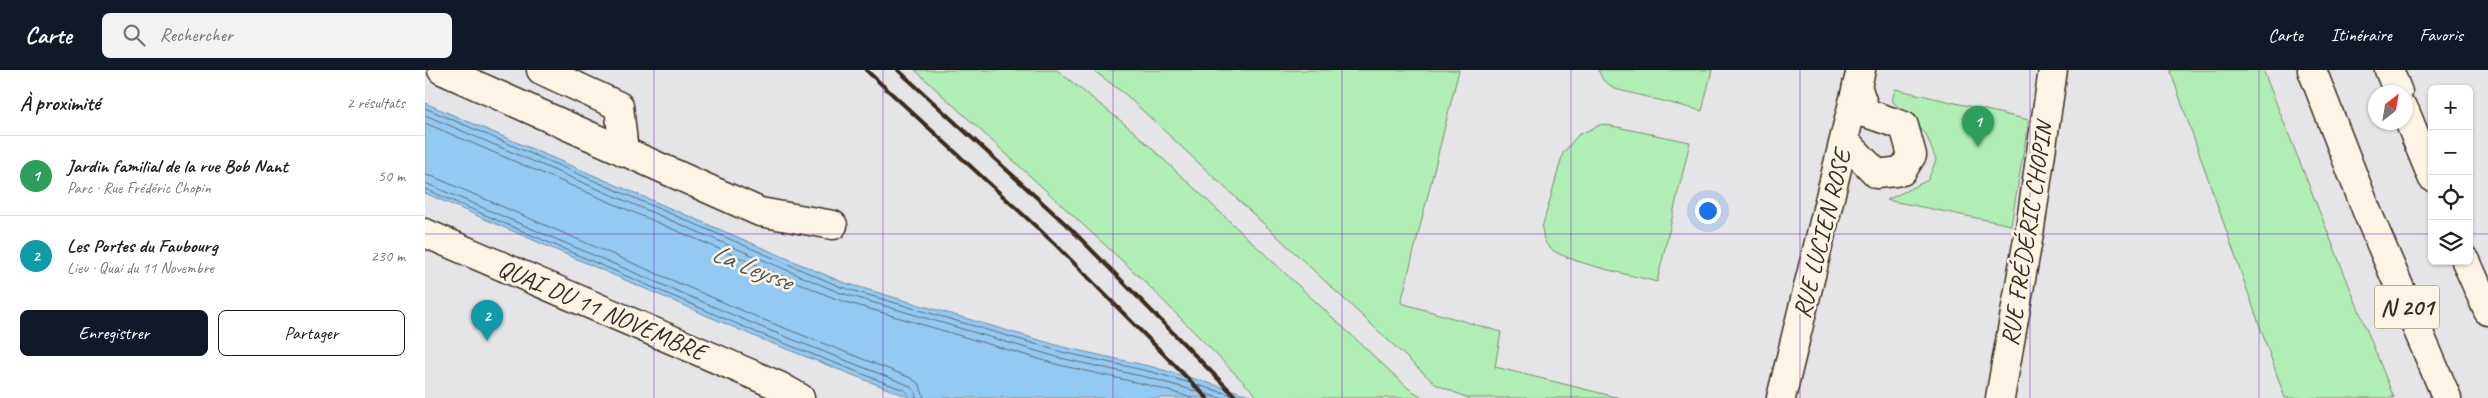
<!DOCTYPE html>
<html lang="fr">
<head>
<meta charset="utf-8">
<style>
  :root { --surface:#fff; --page:#f2f2f2; --text:#222; --muted:#767676; --line:#e0e0e0; --accent:#111827 }
  body { margin:0; font-family:Caveat,sans-serif; background:var(--page); color:var(--text) }
  .controls { position:absolute; right:15px; top:15px; display:grid; overflow:hidden; border-radius:8px; box-shadow:0 1px 4px #0004 }
  .controls button { width:45px; height:45px; display:grid; place-items:center; padding:0; border:0; border-bottom:1px solid var(--line); background:var(--surface); color:var(--text); font:25px sans-serif }
  .compass { position:absolute; left:1943px; top:15px; width:45px; height:45px; border-radius:50%; background:var(--surface); box-shadow:0 1px 4px #0004; rotate:31deg }
  .you { position:absolute; left:1282px; top:140px; width:18px; height:18px; margin:-12px; border:4px solid #fff; border-radius:50%; background:#1a73e8; box-shadow:0 0 0 8px #1a73e833 }
  .badge { display:grid; place-items:center; width:32px; height:32px; border-radius:50%; background:var(--accent); color:#fff; font-size:16px; font-weight:700 }
  .pin { position:absolute; translate:-50% -41px; filter:drop-shadow(0 1px 2px #0008) }
  .pin::after { content:''; position:absolute; top:26px; width:18px; height:15px; background:inherit; clip-path:polygon(0 0,100% 0,50% 100%) }
  .list { margin:0; padding:0; list-style:none }
  h2 { display:flex; justify-content:space-between; align-items:center; height:65px; margin:0; padding:0 20px; font-size:21px }
  h2 small { font-size:16px; font-weight:400; color:var(--muted) }
  .list li { display:grid; grid-template-columns:32px 1fr auto; gap:15px; align-items:center; box-sizing:border-box; height:80px; padding:0 20px; border-top:1px solid var(--line) }
  .list b { display:block; font-size:19px; white-space:nowrap }
  .list p { margin:0; font-size:16px; white-space:nowrap; color:var(--muted) }
  .list em { font-size:16px; font-style:normal; color:var(--muted) }
  .actions { display:flex; gap:10px; padding:15px 20px }
  .actions a { flex:1; padding:11px 0; border:1px solid var(--accent); border-radius:8px; text-align:center; font-size:18px; color:var(--accent) }
  .actions .main { background:var(--accent); color:#fff }
  .icon { flex:none; width:28px; height:28px; fill:none; stroke:currentColor; stroke-width:2; stroke-linecap:round; stroke-linejoin:round }
  .map { position:relative; flex:none; width:2063px; height:328px; overflow:hidden }
  header { display:flex; align-items:center; gap:30px; box-sizing:border-box; height:70px; padding:0 25px; background:var(--accent); color:#fff }
  header strong { font-size:24px }
  nav { display:flex; gap:28px; margin-inline-start:auto; font-size:18px }
  .search { width:350px; height:45px; background:var(--page); display:flex; align-items:center; gap:12px; box-sizing:border-box; padding:0 18px; border-radius:8px; color:var(--muted); font-size:19px }
  main { display:flex }
  aside { flex:1; background:var(--surface) }
  .map>svg:first-child { display:block }
</style>
</head>
<body>
<header>
<strong>Carte</strong>
<div class="search"><svg class="icon" aria-label="search" viewBox="0 0 24 24"><circle cx="10" cy="10" r="6"/><path d="M15 15l6 6"/></svg>Rechercher</div>
<nav><a>Carte</a><a>Itinéraire</a><a>Favoris</a></nav>
</header>
<main>
<aside>
<h2>À proximité<small>2 résultats</small></h2>
<ul class="list">
<li><span class="badge" style="background:#2e9e5b">1</span><div><b>Jardin familial de la rue Bob Nant</b><p>Parc · Rue Frédéric Chopin</p></div><em>50 m</em></li>
<li><span class="badge" style="background:#0f9aa8">2</span><div><b>Les Portes du Faubourg</b><p>Lieu · Quai du 11 Novembre</p></div><em>230 m</em></li>
</ul>
<div class="actions"><a class="main">Enregistrer</a><a>Partager</a></div>
</aside>
<div class="map">
<svg width="2063" height="328" viewBox="0 0 2063 328">
  <rect width="100%" height="100%" fill="#e5e5e8"/>
  <filter id="ink" filterUnits="userSpaceOnUse"><feTurbulence type="fractalNoise" baseFrequency=".02" numOctaves="2"/><feDisplacementMap in="SourceGraphic" scale="10" xChannelSelector="R" yChannelSelector="G"/><feConvolveMatrix kernelMatrix="1 2 1 2 8 2 1 2 1" color-interpolation-filters="sRGB"/></filter>
  <g filter="url(#ink)">
    <g fill="#b0eeb5" stroke="#768c6a">
      <polygon points="490,0 632,0 706,59 983,318 999,328 834,328 718,210"/>
      <polygon points="668,0 1034,0 976,233 1076,262 1070,297 1195,328 1043,328 1010,314 701,25"/>
      <polygon points="1173,0 1287,0 1277,41 1190,19 1178,10"/>
      <polygon points="1745,0 1838,0 1969,328 1860,328"/>
      <polygon points="1470,19 1604,50 1586,155 1462,130 1503,110 1511,90 1501,64 1467,31"/>
      <path d="M1177,54L1265,72L1232,212C1207,205 1144,193 1126,179C1119,174 1118,166 1117,158L1138,83L1153,65Z"/>
    </g>
    <polygon fill="#94caf2" stroke="#708a9d" points="0,33 417,212 638,277 728,297 835,328 486,328 331,267 0,123"/>
    <g fill="none" stroke-linecap="round" stroke-linejoin="round">
      <g stroke="#5f6a73" stroke-width="1">
        <polyline points="0,38 416,217 637,282 727,302 817,328"/>
        <polyline points="0,45 413,222 635,288 725,308 795,328"/>
        <polyline points="0,53 411,229 634,295 723,315 768,328"/>
        <polyline points="0,105 9,107 339,250 486,308 495,315 499,328"/>
        <polyline points="0,113 336,257 483,315 490,321 491,328"/>
        <polyline points="0,119 333,263 481,321 485,328"/>
      </g>
      <defs>
        <g id="minor">
          <polyline points="17,0 335,142 408,155"/>
          <polyline points="116,0 194,36 199,82"/>
          <polyline points="1420,71 1452,104 1477,101 1487,85 1479,56 1441,43 1432,16"/>
          <polyline points="1356,328 1436,0"/>
          <polyline points="1575,328 1605,158 1628,0"/>
        </g>
        <polyline id="primary" points="0,163 354,316 375,328"/>
        <g id="trunk">
          <polyline points="1887,0 1943,144 2022,328"/>
          <polyline points="1964,0 1973,22"/>
          <polyline points="1980,41 2007,107"/>
          <polyline points="2041,191 2063,241"/>
        </g>
      </defs>
      <use href="#minor" stroke="#3b2a1e" stroke-width="31"/>
      <use href="#primary" stroke="#3b2a1e" stroke-width="31"/>
      <use href="#trunk" stroke="#3b2a1e" stroke-width="31"/>
      <use href="#minor" stroke="#fcf5e5" stroke-width="28"/>
      <use href="#primary" stroke="#fcf5e5" stroke-width="28"/>
      <use href="#trunk" stroke="#fcf5e5" stroke-width="28"/>
      <g stroke="#3b2a1e" stroke-width="4">
        <polyline points="441,0 631,175 782,328"/>
        <polyline points="473,0 646,159 812,328"/>
      </g>
    </g>
  </g>
  <path fill="none" stroke="#7b2cbf" stroke-width="1" stroke-opacity="0.55" d="M229,0V328M458,0V328M688,0V328M917,0V328M1146,0V328M1375,0V328M1605,0V328M1834,0V328M0,164H2007M2044,164H2063"/>
  <g text-anchor="middle" dominant-baseline="central" stroke-width="5" stroke-linejoin="round" paint-order="stroke">
    <rect fill="#fcf5e5" stroke="#75675a" stroke-width="1" x="1949.5" y="215.5" width="65" height="43" rx="4"/>
    <g font-size="24" font-weight="bold" fill="#3b2a1e">
      <text x="1982" y="237">N 201</text>
    </g>
    <g font-size="25" fill="#3b2a1e" stroke="#fcf5e5">
      <text transform="translate(1397 164) rotate(-76)">RUE LUCIEN ROSE</text>
      <text transform="translate(1602 164) rotate(-81)">RUE FRÉDÉRIC CHOPIN</text>
      <text transform="translate(177 240) rotate(23)">QUAI DU 11 NOVEMBRE</text>
    </g>
    <g font-size="26" font-style="italic" fill="#515253" stroke="#fcf5e5">
      <text transform="translate(327 197) rotate(22)">La Leysse</text>
    </g>
  </g>
</svg>
<div class="controls">
<button>+</button>
<button>−</button>
<button><svg class="icon" aria-label="locate" viewBox="0 0 24 24"><circle cx="12" cy="12" r="6"/><path d="M12 2v4M12 18v4M2 12h4M18 12h4"/></svg></button>
<button><svg class="icon" aria-label="layers" viewBox="0 0 24 24"><path d="M12 4l9 5-9 5-9-5zM3 14l9 5 9-5"/></svg></button>
</div>
<svg class="compass" viewBox="-18 -18 36 36"><path d="M0-13l5 13h-10z" fill="#e53935"/><path d="M0 13l5-13h-10z" fill="#767676"/></svg>
<div class="you"></div>
<div class="pin badge" style="left:1553px;top:77px;background:#2e9e5b">1</div>
<div class="pin badge" style="left:62px;top:271px;background:#0f9aa8">2</div>
</div>
</main>
</body>
</html>
